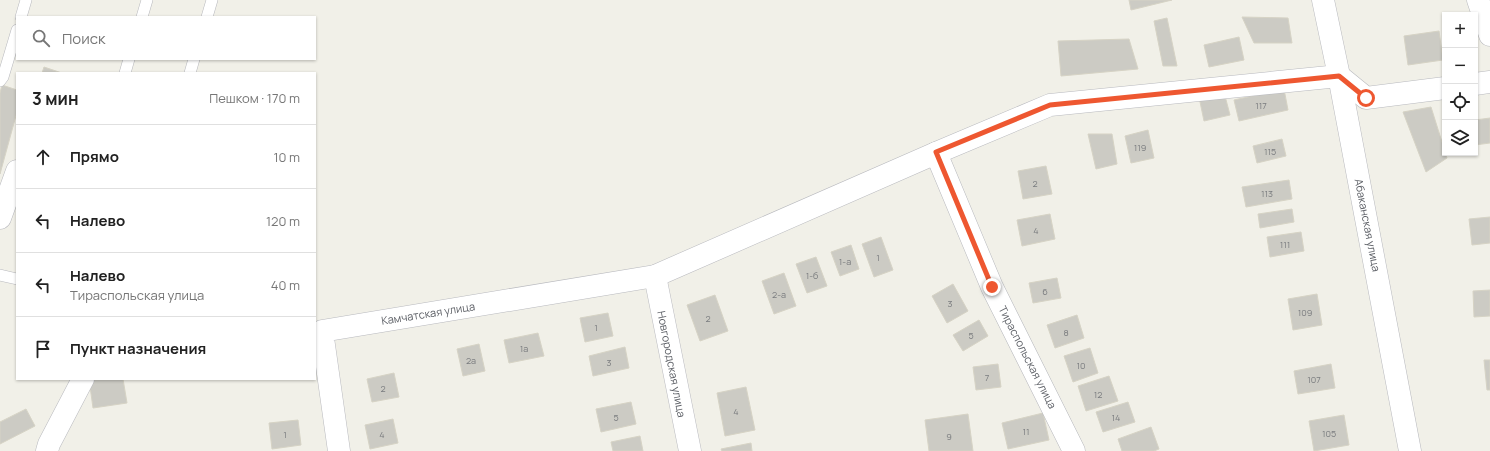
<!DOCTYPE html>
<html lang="ru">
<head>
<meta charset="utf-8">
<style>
  :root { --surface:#fff; --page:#f2f2f2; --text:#222; --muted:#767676; --line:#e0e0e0 }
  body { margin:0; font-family:Manrope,sans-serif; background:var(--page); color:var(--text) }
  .controls { position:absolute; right:12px; top:12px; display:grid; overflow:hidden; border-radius:0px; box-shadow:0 1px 3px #0004 }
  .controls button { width:36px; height:36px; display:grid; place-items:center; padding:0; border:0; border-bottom:1px solid var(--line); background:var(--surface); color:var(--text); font:20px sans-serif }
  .stop { position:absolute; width:12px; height:12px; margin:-9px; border:3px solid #ee5730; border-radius:50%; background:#fff }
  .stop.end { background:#ee5730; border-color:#fff; box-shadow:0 1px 4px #0008 }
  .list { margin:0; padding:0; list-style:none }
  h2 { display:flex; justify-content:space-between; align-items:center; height:52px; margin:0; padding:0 16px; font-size:17px }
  h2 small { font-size:13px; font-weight:400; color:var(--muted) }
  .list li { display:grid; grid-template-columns:26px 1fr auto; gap:12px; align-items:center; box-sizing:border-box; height:64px; padding:0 16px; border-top:1px solid var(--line) }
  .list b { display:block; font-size:15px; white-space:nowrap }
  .list p { margin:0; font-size:13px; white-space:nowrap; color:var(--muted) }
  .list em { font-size:13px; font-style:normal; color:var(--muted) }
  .icon { flex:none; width:22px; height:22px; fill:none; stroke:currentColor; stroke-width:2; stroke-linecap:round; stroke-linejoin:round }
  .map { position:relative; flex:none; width:1490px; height:451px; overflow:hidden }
  .search { position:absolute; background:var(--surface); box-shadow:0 1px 3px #0004; left:16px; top:16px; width:300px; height:44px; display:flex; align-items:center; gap:10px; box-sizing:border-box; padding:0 14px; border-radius:0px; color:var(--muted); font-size:15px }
  .panel { position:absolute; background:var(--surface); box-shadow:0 1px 3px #0004; left:16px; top:72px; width:300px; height:308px; border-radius:0px }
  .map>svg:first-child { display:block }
</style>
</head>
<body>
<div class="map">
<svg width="1490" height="451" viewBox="0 0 1490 451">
  <rect width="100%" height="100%" fill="#f1f0e8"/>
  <g fill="#cccbc4" stroke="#d6d3c5">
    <polygon points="1129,0 1172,0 1131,10"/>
    <polygon points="1242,17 1288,18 1292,43 1254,43"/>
    <polygon points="1167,18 1177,66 1163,66 1154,21"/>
    <polygon points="1439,31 1443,60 1408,65 1404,36"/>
    <polygon points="1239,37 1244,60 1209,67 1204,45"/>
    <polygon points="1129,39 1138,69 1061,76 1058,41"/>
    <polygon points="44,67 62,73 42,73"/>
    <polygon points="2,85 17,90 17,112 0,174 0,93"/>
    <polygon points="1284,89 1288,110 1239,121 1234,100"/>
    <polygon points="1224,92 1230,115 1204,121 1199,97"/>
    <polygon points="1431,107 1447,158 1426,172 1403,112"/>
    <polygon points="1490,118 1490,143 1475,145 1475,120"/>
    <polygon points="1148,130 1154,158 1131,163 1125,136"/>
    <polygon points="1088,134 1112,134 1117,164 1096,169"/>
    <polygon points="1282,139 1286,156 1257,163 1253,146"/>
    <polygon points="1046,166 1052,194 1023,199 1018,171"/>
    <polygon points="1289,180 1292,199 1246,207 1242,187"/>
    <polygon points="1292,209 1294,222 1260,228 1258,214"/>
    <polygon points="1050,214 1055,239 1022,246 1017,220"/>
    <polygon points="1490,217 1490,243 1472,245 1469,219"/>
    <polygon points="1301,232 1304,251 1270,257 1267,237"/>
    <polygon points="881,237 893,270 874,277 862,244"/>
    <polygon points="851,245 859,269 840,276 831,252"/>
    <polygon points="816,257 827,286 807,293 796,264"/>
    <polygon points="784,273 796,306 774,314 762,281"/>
    <polygon points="1057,278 1061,298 1033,303 1029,283"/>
    <polygon points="953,284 968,311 947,323 932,296"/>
    <polygon points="1490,290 1490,316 1474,317 1473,291"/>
    <polygon points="1317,294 1322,325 1293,330 1288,299"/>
    <polygon points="715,295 728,331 700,341 687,305"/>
    <polygon points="608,313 613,336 585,342 580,318"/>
    <polygon points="1077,315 1084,338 1055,348 1047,325"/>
    <polygon points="979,320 988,336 963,351 953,335"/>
    <polygon points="538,333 544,356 509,363 504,340"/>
    <polygon points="479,344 485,371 463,376 457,349"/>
    <polygon points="625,347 629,368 593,376 589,356"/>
    <polygon points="1090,348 1098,373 1073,382 1064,356"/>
    <polygon points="1484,360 1490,360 1490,390 1487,390"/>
    <polygon points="998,364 1001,387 976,390 973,367"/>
    <polygon points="1331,364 1335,388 1298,394 1294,371"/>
    <polygon points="394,373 399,397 372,402 367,379"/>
    <polygon points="1109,376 1118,401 1086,411 1078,386"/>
    <polygon points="89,379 123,379 127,403 93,408"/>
    <polygon points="746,387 755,430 725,436 717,393"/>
    <polygon points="631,402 636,424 601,432 596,409"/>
    <polygon points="1128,402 1135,422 1103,432 1096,412"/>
    <polygon points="26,409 35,426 0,444 0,422"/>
    <polygon points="1043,413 1049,440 1008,449 1002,423"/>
    <polygon points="968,414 973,451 929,451 925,420"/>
    <polygon points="1344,415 1349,445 1314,451 1309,421"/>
    <polygon points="393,419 398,443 370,449 365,425"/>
    <polygon points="298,420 301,445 272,449 269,423"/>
    <polygon points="1151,427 1159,449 1154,451 1122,451 1118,439"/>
    <polygon points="640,436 643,451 613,451 611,442"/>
    <polygon points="751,443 752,451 722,451 721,449"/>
  </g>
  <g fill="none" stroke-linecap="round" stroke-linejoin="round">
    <defs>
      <g id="service">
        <polyline points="21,17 26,0"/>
        <polyline points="142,17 147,0"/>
        <polyline points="207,17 212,0"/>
        <polyline points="125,73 129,59"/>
        <polyline points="190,73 194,59"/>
        <polyline points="0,81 3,77 17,30"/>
        <polyline points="0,275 17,279"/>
      </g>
      <g id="minor">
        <polyline points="1323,0 1339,76 1410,451"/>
        <polyline points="1478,0 1490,35"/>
        <polyline points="1475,84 1490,82"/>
        <polyline points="936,153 992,287 1074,451"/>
        <polyline points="0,218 17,171"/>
        <polyline points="655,276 690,451"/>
        <polyline points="47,451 49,444 83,379"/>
        <polyline points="339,451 322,331 655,276 936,153 1050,105 1339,76 1366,98 1445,88"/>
      </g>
    </defs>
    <use href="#service" stroke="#b8b9be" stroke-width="12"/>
    <use href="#minor" stroke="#b8b9be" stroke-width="23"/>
    <use href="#service" stroke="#fff" stroke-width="11"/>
    <use href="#minor" stroke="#fff" stroke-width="22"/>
  </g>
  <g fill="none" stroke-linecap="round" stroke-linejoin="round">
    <polyline stroke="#ee5730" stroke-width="5" points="992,287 936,152 1050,105 1339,76 1366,98"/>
  </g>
  <g text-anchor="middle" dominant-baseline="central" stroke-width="3" stroke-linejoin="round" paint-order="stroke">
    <g font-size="9" fill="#7a7c7f">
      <text x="1261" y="105">117</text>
      <text x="1140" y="147">119</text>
      <text x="1270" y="151">115</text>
      <text x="1035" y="183">2</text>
      <text x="1267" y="193">113</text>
      <text x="1036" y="230">4</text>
      <text x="1285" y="244">111</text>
      <text x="878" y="257">1</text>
      <text x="845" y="261">1-a</text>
      <text x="812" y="275">1-б</text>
      <text x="1045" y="291">6</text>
      <text x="779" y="294">2-a</text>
      <text x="950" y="303">3</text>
      <text x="1305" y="312">109</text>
      <text x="708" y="318">2</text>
      <text x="596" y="327">1</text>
      <text x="1066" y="332">8</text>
      <text x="971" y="335">5</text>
      <text x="524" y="348">1a</text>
      <text x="471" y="360">2a</text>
      <text x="609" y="362">3</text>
      <text x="1081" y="365">10</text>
      <text x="987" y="377">7</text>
      <text x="1314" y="379">107</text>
      <text x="383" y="388">2</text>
      <text x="1098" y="394">12</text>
      <text x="736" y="411">4</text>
      <text x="616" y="417">5</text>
      <text x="1116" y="417">14</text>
      <text x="1026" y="431">11</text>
      <text x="1329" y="433">105</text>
      <text x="285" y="434">1</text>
      <text x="382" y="434">4</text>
      <text x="949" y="436">9</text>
    </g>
    <g font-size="11" fill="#5f6268" stroke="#fff">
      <text transform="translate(1368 225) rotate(79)">Абаканская улица</text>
      <text transform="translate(428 313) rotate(-9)">Камчатская улица</text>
      <text transform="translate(1028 357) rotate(63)">Тираспольская улица</text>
      <text transform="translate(672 364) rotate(79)">Новгородская улица</text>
    </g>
  </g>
</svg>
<div class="controls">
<button>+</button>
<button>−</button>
<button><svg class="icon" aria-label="locate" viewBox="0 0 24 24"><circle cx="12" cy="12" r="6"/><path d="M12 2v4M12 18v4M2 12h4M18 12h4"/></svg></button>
<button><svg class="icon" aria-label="layers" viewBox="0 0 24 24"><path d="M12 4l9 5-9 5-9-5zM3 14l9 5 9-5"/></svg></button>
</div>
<div class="stop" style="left:1366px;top:98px"></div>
<div class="stop end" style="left:992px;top:287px"></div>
<div class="search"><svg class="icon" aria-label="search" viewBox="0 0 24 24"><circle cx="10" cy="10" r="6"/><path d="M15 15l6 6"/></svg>Поиск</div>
<section class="panel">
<h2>3 мин<small>Пешком · 170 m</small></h2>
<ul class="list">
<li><svg class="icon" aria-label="ahead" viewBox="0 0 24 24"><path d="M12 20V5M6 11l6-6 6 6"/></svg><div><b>Прямо</b></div><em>10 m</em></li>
<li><svg class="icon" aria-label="left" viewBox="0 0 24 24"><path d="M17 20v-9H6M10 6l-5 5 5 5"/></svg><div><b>Налево</b></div><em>120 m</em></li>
<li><svg class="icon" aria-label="left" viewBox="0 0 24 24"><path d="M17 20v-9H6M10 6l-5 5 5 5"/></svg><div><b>Налево</b><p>Тираспольская улица</p></div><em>40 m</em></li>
<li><svg class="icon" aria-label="arrive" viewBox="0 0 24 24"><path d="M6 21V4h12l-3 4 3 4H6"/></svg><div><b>Пункт назначения</b></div></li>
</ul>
</section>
</div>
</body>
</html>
